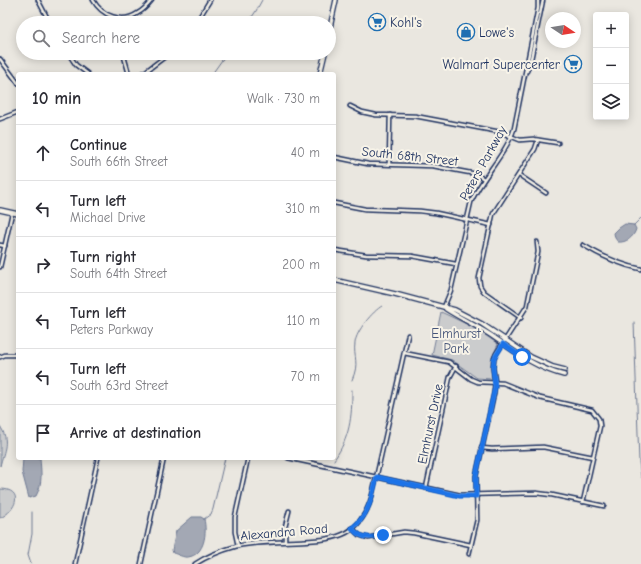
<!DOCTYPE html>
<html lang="en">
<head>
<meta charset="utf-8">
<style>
  :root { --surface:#fff; --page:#f2f2f3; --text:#2b2b33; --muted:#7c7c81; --line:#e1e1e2 }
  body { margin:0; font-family:"Comic Neue",sans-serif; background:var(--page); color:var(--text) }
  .controls { position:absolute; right:12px; top:12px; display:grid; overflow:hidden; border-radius:4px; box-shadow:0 2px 10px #0003 }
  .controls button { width:36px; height:36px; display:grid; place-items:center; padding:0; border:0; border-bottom:1px solid var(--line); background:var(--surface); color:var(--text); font:20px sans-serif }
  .compass { position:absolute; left:545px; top:12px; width:36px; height:36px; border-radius:50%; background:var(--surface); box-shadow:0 2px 10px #0003; rotate:102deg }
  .stop { position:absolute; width:12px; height:12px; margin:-9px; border:3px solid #1a73e8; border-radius:50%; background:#fff }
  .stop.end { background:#1a73e8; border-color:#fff; box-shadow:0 1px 4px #0008 }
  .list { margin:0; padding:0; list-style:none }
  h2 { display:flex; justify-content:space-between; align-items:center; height:52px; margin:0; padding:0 16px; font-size:17px }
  h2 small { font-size:13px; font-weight:400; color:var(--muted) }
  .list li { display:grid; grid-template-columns:26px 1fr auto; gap:12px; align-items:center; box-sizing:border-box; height:56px; padding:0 16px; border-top:1px solid var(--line) }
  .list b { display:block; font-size:15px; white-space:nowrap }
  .list p { margin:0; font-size:13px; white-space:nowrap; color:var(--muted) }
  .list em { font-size:13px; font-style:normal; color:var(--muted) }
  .icon { flex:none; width:22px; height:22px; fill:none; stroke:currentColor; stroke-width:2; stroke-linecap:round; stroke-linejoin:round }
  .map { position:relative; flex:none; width:641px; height:564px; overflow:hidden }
  .search { position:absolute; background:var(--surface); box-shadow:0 2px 10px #0003; left:16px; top:16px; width:320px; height:44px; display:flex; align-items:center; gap:10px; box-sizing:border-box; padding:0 14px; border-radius:22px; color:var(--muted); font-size:15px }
  .panel { position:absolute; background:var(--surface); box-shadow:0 2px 10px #0003; left:16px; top:72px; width:320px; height:388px; border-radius:4px }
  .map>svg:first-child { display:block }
</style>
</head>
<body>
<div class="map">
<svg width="641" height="564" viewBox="0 0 641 564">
  <rect width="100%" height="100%" fill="#eae7e0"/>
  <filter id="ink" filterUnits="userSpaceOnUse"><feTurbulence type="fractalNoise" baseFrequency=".025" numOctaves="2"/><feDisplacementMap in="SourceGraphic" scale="8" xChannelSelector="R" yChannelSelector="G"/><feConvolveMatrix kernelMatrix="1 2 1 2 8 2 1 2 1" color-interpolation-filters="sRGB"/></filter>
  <g filter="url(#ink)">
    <g fill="#cbcccd" stroke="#737e96">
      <polygon points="441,312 475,328 498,344 491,360 492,379 477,378 452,360 432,355"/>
      <path d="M0,426C10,441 4,450 0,466Z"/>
      <path d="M0,489C25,489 16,511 0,518Z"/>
    </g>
    <g fill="#a3a8b4" stroke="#6d7892">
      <path d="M625,224L634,225L636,229C634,237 626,243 618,242L615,238L614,233L619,228Z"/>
      <path d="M23,458H40C41,472 43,483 36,496L29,498L22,472Z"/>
      <path d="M192,517H201L204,519C207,532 205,555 188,557C184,558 177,554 173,553L172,550L176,531Z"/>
    </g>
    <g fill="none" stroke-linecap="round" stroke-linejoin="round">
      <g stroke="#6d7892" stroke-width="1">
        <polyline points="248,23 256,11 262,0"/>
        <polyline points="212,74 227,53"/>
        <polyline points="634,225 641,218"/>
        <polyline points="634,322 639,462 641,477"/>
        <path d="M352,380C360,362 353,358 355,343C356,331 373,311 382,306"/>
        <path d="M334,460C350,437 352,418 352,390"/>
        <polyline points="204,519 211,514 213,509 225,458"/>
        <polyline points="31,564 28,555 32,534 32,512"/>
      </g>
      <defs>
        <g id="minor">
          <polyline points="38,0 50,23"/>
          <path d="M93,0C102,16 122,24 138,13C144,10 148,5 152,0"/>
          <polyline points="196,23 210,0"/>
          <polyline points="68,53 76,65 88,74"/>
          <polyline points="123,53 129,74"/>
          <polyline points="0,59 18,83"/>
          <polyline points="527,71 531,59 543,0"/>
          <polyline points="142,74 170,53"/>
          <polyline points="350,106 362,112 376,115 415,116 500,132 520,140 533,139 558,143"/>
          <polyline points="0,119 18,112"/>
          <polyline points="334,157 368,164 433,166 476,174 484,179"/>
          <polyline points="389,164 390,115"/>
          <polyline points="519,175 546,193"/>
          <polyline points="334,203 365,209 420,211 436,213 491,225"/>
          <polyline points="0,245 5,246"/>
          <path d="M583,245C601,256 621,265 641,269"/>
          <polyline points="334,250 366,255 412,256 456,264"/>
          <polyline points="0,267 12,213"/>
          <path d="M444,307L451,290L471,202C482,177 506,154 514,129L538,8V0"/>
          <polyline points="521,318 484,292 480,286 479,278 493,214 535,149 538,140"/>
          <polyline points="404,353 449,362 471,379 478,382 503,383 540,398 592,410 599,419 600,426 583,502"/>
          <polyline points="0,357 5,355 15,355"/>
          <polyline points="481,448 492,449 543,447 593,457"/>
          <polyline points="288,458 460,495 536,493 552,495 604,506"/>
          <polyline points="426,488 450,377 456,366"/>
          <polyline points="352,528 359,535 368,538 404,532 414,533 471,545"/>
          <polyline points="285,541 285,527 289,511"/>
          <polyline points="238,546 235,532 235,517 248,458"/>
          <polyline points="469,554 477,520 476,476 494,393 495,382 493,368 494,359 496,354 527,306 538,252 537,242"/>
          <polyline points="75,564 98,458"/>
          <polyline points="141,564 164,458"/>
          <path d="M195,564C207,556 223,550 237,546C258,542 280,542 302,541C339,539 360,536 372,496L408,335"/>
        </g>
        <g id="tertiary">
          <polyline points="329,32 336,0"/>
          <polyline points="320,74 325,53"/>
          <polyline points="0,210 18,214"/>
          <polyline points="334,280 395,294 455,310 482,324 531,357 553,367 565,370"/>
          <path d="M446,309C460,318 475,325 489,334C513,350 535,368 564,375"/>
        </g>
      </defs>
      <use href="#minor" stroke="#1b2f5e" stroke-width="5.5"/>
      <use href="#tertiary" stroke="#1b2f5e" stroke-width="6"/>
      <use href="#minor" stroke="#f7f3e8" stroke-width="2.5"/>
      <use href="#tertiary" stroke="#f7f3e8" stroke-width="3.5"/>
    </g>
  </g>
  <g fill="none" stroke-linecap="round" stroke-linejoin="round" filter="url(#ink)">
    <path stroke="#1a73e8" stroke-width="5" d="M383,535C371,539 360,539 352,528C369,516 372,496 377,477L460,496H476V476L495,387L493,368L494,359L503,344L522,357"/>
  </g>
  <defs>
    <symbol id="supermarket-ring" viewBox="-11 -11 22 22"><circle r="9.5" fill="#f7f3e8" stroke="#1f6fb2" stroke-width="1.5"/><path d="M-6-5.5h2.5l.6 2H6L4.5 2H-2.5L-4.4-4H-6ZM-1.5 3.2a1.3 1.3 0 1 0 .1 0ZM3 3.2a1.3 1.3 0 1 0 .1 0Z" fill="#1f6fb2"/></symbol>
    <symbol id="shop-ring" viewBox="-11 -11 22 22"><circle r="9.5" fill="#f7f3e8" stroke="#1f6fb2" stroke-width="1.5"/><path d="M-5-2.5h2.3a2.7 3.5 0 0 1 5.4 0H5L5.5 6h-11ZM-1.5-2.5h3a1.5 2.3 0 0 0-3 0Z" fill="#1f6fb2"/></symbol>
  </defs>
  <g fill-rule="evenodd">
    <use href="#supermarket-ring" x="367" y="12" width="20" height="20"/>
    <use href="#shop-ring" x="456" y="22" width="20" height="20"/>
    <use href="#supermarket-ring" x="563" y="54" width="20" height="20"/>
  </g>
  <g text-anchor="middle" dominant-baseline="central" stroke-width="4" stroke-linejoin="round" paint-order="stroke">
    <g font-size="13" fill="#1b2f5e" stroke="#f7f3e8" text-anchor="start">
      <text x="390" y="22">Kohl's</text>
      <text x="479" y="32">Lowe's</text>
      <text x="560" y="64" text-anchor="end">Walmart Supercenter</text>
    </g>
    <g font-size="13" fill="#1b2f5e" stroke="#f7f3e8">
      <text transform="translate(410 156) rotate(6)">South 68th Street</text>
      <text transform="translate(483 163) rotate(-61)">Peters Parkway</text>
      <text transform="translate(430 424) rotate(-78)">Elmhurst Drive</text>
      <text transform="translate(284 532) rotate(-5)">Alexandra Road</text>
    </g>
    <g font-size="13" fill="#47567a" stroke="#f7f3e8">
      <text x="456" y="333">Elmhurst<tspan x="456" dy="15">Park</tspan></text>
    </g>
  </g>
</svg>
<div class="controls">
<button>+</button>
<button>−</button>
<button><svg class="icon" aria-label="layers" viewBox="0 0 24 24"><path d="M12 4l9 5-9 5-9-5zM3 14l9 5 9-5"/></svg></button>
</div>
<svg class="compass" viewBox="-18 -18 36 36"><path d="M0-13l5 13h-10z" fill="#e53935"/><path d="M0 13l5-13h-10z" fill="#7c7c81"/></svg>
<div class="stop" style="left:522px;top:357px"></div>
<div class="stop end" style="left:383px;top:535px"></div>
<div class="search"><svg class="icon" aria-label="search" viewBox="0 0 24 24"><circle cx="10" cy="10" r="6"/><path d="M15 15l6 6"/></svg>Search here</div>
<section class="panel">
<h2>10 min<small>Walk · 730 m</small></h2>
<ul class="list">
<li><svg class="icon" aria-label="ahead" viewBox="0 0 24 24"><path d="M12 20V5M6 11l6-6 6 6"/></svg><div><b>Continue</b><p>South 66th Street</p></div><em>40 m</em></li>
<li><svg class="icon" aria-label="left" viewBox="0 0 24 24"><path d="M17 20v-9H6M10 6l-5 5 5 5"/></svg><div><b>Turn left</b><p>Michael Drive</p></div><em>310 m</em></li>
<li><svg class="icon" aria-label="right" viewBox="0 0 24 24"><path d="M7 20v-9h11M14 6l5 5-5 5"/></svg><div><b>Turn right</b><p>South 64th Street</p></div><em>200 m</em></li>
<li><svg class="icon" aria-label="left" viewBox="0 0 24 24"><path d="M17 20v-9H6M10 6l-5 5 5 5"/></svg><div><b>Turn left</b><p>Peters Parkway</p></div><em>110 m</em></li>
<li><svg class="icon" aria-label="left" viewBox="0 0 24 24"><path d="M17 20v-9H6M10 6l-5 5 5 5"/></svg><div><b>Turn left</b><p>South 63rd Street</p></div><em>70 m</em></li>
<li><svg class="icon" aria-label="arrive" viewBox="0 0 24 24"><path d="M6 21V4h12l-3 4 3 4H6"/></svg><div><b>Arrive at destination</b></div></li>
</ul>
</section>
</div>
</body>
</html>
